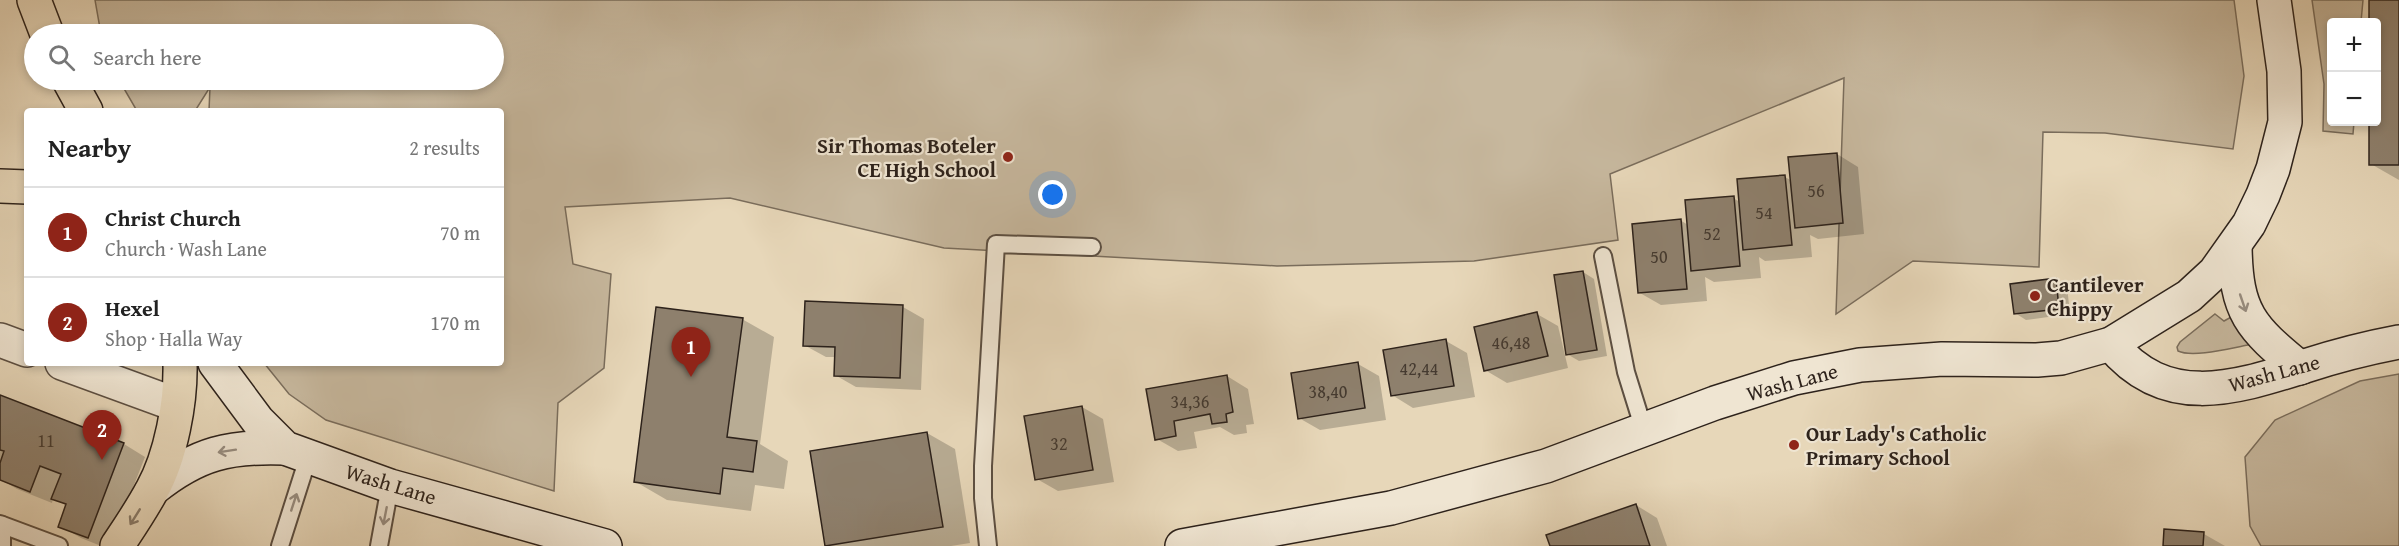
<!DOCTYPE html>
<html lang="en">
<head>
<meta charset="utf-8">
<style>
  :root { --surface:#fff; --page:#f2f2f2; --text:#222; --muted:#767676; --line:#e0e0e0; --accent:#8f2418 }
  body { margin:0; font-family:"Gentium Book Plus",serif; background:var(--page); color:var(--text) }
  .controls { position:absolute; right:18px; top:18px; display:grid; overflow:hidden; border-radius:6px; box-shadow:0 3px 9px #0003 }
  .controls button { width:54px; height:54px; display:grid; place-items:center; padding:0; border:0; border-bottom:2px solid var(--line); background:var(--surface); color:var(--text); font:30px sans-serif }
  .you { position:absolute; left:1053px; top:195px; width:21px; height:21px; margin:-15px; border:4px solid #fff; border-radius:50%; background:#1a73e8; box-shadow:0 0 0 9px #1a73e833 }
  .badge { display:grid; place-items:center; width:39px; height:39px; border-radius:50%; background:var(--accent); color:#fff; font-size:20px; font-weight:700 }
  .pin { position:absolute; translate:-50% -50px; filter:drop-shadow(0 2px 3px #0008) }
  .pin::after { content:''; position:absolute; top:32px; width:21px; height:18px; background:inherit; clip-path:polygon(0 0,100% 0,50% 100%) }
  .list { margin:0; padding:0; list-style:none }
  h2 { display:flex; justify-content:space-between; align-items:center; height:78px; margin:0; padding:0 24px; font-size:26px }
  h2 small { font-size:20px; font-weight:400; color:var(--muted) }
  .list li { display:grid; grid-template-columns:39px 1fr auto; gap:18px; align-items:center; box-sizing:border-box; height:90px; padding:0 24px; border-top:2px solid var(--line) }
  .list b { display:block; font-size:22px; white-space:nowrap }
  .list p { margin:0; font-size:20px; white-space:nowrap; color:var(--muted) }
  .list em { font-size:20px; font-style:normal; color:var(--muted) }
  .icon { flex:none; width:33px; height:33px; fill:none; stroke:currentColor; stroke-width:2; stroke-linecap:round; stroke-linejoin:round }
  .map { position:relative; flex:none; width:2399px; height:546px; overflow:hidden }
  .search { position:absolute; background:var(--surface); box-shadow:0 3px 9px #0003; left:24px; top:24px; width:480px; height:66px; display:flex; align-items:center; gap:15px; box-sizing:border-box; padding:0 21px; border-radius:33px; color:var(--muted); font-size:22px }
  .panel { position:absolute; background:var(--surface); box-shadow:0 3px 9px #0003; left:24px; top:108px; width:480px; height:258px; border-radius:6px }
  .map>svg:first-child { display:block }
</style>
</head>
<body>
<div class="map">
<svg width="2399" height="546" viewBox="0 0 2399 546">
  <rect width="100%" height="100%" fill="#e7d7b9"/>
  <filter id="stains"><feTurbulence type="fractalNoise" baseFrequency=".00333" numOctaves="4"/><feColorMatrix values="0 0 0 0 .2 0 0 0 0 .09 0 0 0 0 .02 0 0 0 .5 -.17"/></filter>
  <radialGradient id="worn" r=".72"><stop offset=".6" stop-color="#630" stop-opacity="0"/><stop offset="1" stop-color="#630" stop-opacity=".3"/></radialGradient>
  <g fill="#c7b89e" stroke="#7a6d5c" stroke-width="1.5">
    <polygon points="95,0 2234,0 2244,76 2233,149 2105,133 2043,132 2039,267 1913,261 1836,314 1844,78 1610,174 1618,240 1474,261 1277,266 944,248 730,198 565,207 573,264 611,274 604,368 558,403 554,491 326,420 289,394 264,363 501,363 501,111 209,111 210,87 195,111 137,111 119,80 494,80 494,34 101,34"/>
    <polygon points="2312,0 2363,0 2361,22 2332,22 2332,122 2354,122 2353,134 2323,131 2324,84"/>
    <path d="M2215,314L2224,321L2233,316L2250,342L2248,345C2231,348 2193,358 2178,351L2177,347L2180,342Z"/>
    <polygon points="2399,374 2399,546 2261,546 2250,526 2245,457 2275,420 2360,381"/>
  </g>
  <g fill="#0003">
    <polygon points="2371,0 2399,0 2399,180 2371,164 2371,122 2376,122 2376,22 2371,22"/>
    <polygon points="1837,154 1858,167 1864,234 1818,239 1810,235 1812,257 1765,261 1759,257 1761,278 1714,282 1705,277 1707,301 1661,305 1640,293 1680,220 1688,225 1733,198 1740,202 1785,177 1792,181"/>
    <polygon points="1583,272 1594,279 1607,356 1579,361 1567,354"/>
    <polygon points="2055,280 2067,286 2070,314 2026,320 2015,313"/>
    <polygon points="903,307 924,319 921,390 856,387 835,375 836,357 826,357 804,345"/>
    <polygon points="1537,314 1558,326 1568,368 1507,383 1485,370"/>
    <polygon points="742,319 774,337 760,444 788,461 784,489 755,485 751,511 667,500 636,482"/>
    <polygon points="1446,341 1467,353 1475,397 1413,408 1392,395"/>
    <polygon points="1358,364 1379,376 1386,420 1320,430 1299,418"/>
    <polygon points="1227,376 1248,389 1254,424 1246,425 1247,433 1234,435 1220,427 1194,432 1197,448 1178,451 1157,439 1148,390"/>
    <polygon points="0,397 124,444 145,457 110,546 101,546 81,538 60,526 67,506 53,498 52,503 17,489 0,479"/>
    <polygon points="1082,407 1103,419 1114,482 1058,491 1037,479"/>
    <polygon points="927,433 955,449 970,543 951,546 827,546"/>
    <polygon points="1636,505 1657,518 1667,546 1551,546"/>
    <polygon points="2165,531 2204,534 2225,546 2164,546"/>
  </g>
  <g fill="#8e806d" stroke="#2d221b" stroke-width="1.5">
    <polygon points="2369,0 2399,0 2399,165 2369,165 2369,122 2376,122 2376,22 2369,22"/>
    <polygon points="1837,153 1843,223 1795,228 1788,157"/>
    <polygon points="1785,175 1792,245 1743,250 1737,179"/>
    <polygon points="1734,196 1740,266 1691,271 1685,200"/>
    <polygon points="1681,219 1687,289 1638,293 1632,224"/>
    <polygon points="1583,271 1597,350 1566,355 1554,275"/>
    <polygon points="2056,278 2059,309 2014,314 2010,284"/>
    <polygon points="805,301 903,305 900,378 834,376 835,347 803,346"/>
    <polygon points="656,307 743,318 727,437 757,441 753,472 723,468 720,494 634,482"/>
    <polygon points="1537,312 1548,356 1484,371 1474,327"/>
    <polygon points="1446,339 1454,386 1391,396 1383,350"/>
    <polygon points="1358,362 1365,408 1298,419 1291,373"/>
    <polygon points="1227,375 1233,412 1226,414 1227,422 1212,424 1210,414 1174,421 1176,436 1155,440 1146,389"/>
    <polygon points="0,395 124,443 88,538 58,527 66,504 51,499 61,474 40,466 30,492 0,480 0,463 4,451 0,450"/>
    <polygon points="1082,406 1093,470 1035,480 1024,416"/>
    <polygon points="927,432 943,527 825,546 810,451"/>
    <polygon points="1636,504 1650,546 1550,546 1546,535"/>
    <polygon points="2164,529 2204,532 2203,546 2163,546"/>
  </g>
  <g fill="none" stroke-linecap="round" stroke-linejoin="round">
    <defs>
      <g id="lane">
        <polyline points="1603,256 1626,372 1644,430"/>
        <polyline points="0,524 59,546"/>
        <polyline points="2,525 2,546"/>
        <polyline points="280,546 308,458"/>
        <polyline points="379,546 390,486"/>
        <polyline points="988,546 983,498 983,466 996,244 1092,247"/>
      </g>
      <g id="street">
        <polyline points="0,340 27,350"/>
        <polyline points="62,363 177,405"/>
      </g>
      <g id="secondary">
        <path d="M2235,246C2236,313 2250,327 2300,368"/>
        <path d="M2111,344C2166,411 2235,388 2305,366C2336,356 2367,348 2399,342"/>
        <polyline points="215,363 258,421 285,448 390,486 605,546"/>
        <path d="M154,488C198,453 229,446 285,448"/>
        <polyline points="1182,546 1391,508 1546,466 1715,403 1794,378 1860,365 1942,359 2037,360 2061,358 2111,344 2189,296 2215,272 2249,224 2263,195 2273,169 2285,122 2284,71 2274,0"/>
      </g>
      <g id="highway">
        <polyline points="34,0 47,34"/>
        <polyline points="69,80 86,111"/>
        <polyline points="0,186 27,187"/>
        <path d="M117,546C129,528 142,509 152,490C171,456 181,402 180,363"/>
      </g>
    </defs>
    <use href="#lane" stroke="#5c4f42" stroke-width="20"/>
    <use href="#street" stroke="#5c4f42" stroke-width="36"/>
    <use href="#secondary" stroke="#2d221b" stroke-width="36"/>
    <use href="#highway" stroke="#2d221b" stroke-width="36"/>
    <use href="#lane" stroke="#efe5d2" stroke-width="16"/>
    <use href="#street" stroke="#efe5d2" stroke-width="33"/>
    <use href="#secondary" stroke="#efe5d2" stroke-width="33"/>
    <use href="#highway" stroke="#e7d7b9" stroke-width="33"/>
  </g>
  <defs><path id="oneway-shaft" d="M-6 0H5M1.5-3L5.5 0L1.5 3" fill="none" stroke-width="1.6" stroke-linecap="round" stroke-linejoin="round" transform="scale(1.5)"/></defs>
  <g stroke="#988d80">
    <use href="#oneway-shaft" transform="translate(2243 303) rotate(71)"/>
    <use href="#oneway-shaft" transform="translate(227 451) rotate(171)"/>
    <use href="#oneway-shaft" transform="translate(294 502) rotate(-72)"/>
    <use href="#oneway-shaft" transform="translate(385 516) rotate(101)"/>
  </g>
  <use stroke="#8a7c6a" href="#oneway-shaft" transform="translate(135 517) rotate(122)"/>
  <g fill="#8f2418" stroke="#efe5d2" stroke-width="2">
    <circle cx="1008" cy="157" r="6"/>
    <circle cx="2035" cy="296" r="6"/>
    <circle cx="1794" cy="445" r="6"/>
  </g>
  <g text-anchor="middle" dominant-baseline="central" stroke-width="4.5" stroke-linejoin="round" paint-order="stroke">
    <g font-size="18" fill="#453a30">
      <text x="1816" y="190">56</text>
      <text x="1764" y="212">54</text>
      <text x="1712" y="233">52</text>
      <text x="1659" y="256">50</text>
      <text x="1511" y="342">46,48</text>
      <text x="1419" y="368">42,44</text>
      <text x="1328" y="391">38,40</text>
      <text x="1190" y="401">34,36</text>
      <text x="46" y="440">11</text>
      <text x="1059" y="443">32</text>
    </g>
    <g font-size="21" font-weight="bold" fill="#2d221b" stroke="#efe5d2" text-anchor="start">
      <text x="996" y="145" text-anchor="end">Sir Thomas Boteler<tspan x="996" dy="24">CE High School</tspan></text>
      <text x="2047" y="284">Cantilever<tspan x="2047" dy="24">Chippy</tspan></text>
      <text x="1806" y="433">Our Lady's Catholic<tspan x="1806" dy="24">Primary School</tspan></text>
    </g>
    <g font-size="21" fill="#2d221b" stroke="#efe5d2">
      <text transform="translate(2274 373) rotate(-15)">Wash Lane</text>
      <text transform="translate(1792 382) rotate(-15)">Wash Lane</text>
      <text transform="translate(391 484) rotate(17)">Wash Lane</text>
    </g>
  </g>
  <rect width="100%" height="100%" filter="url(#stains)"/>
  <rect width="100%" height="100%" fill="url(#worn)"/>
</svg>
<div class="controls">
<button>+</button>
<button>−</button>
</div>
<div class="you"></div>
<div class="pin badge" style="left:691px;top:377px">1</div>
<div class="pin badge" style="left:102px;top:460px">2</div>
<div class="search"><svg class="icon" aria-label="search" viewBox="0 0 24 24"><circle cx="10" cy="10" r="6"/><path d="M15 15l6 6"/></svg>Search here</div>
<section class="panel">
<h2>Nearby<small>2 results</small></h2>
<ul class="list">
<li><span class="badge">1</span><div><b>Christ Church</b><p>Church · Wash Lane</p></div><em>70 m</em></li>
<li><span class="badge">2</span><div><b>Hexel</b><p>Shop · Halla Way</p></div><em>170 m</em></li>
</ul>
</section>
</div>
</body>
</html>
